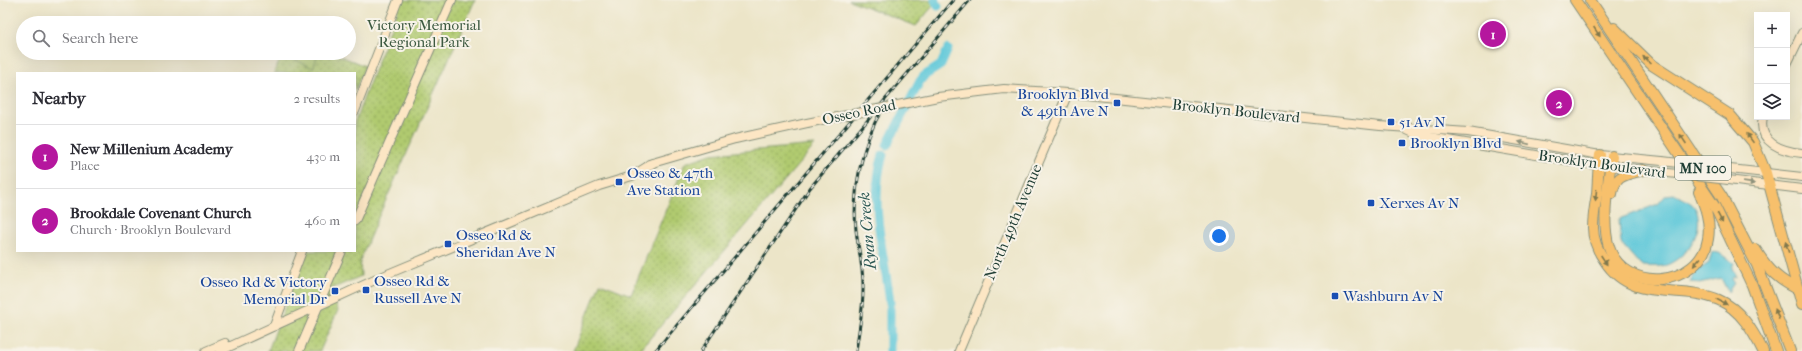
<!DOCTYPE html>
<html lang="en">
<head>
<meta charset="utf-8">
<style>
  :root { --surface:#fff; --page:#f2f2f3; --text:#2b2b33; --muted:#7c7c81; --line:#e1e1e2; --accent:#b5179e }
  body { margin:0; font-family:"IM FELL French Canon",serif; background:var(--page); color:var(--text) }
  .controls { position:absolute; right:12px; top:12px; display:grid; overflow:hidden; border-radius:0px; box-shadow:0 4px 16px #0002 }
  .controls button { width:36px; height:36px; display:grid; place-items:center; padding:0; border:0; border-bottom:1px solid var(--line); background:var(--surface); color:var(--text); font:20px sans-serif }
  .you { position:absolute; left:1219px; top:236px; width:14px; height:14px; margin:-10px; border:3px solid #fff; border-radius:50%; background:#1a73e8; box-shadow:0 0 0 6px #1a73e833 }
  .badge { display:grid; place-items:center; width:26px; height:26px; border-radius:50%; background:var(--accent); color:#fff; font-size:13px; font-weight:700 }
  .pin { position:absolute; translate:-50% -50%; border:2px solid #fff; box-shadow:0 1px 4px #0006 }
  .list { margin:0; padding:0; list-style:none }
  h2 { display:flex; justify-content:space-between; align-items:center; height:52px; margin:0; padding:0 16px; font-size:17px }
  h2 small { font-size:13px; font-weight:400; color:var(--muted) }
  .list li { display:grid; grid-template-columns:26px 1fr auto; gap:12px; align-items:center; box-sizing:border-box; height:64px; padding:0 16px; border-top:1px solid var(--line) }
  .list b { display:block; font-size:15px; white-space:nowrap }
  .list p { margin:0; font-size:13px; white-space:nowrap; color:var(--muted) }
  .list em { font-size:13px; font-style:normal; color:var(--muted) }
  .icon { flex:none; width:22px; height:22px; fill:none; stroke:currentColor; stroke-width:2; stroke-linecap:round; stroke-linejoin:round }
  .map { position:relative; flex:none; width:1802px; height:351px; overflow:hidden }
  .search { position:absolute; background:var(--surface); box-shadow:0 4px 16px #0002; left:16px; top:16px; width:340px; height:44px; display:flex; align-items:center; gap:10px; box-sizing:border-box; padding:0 14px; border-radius:22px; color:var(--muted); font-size:15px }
  .panel { position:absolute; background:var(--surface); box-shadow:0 4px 16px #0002; left:16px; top:72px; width:340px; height:180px; border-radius:0px }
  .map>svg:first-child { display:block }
</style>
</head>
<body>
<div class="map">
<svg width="1802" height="351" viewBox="0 0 1802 351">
  <defs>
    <pattern id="grass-dots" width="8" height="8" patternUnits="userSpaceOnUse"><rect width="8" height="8" fill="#b0ca70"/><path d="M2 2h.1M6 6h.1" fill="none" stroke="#8fa55d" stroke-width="1.8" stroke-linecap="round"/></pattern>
  </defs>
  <rect width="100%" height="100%" fill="#f7f3e8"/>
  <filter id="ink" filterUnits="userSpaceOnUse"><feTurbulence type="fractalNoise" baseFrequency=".025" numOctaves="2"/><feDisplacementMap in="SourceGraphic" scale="8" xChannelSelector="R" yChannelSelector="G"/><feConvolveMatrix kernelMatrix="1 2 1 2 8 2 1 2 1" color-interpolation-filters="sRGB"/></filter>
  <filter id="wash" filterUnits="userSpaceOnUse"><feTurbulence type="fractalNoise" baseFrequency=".012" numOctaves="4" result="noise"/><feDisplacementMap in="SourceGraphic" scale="16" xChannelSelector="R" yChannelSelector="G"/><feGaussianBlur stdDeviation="0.9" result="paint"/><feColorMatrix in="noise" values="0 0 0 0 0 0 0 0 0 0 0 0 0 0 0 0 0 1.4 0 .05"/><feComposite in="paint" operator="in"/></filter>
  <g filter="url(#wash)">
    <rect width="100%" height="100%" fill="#ece5c8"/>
    <g fill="url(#grass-dots)" stroke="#688452">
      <polygon points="399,0 475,0 373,229 360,261 361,276 329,290 338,310 320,351 268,351 306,251 355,251 355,121 398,9"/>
      <polygon points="849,0 938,0 916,26"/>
      <polygon points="283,53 333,53 365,66 355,91 355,73 274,73"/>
      <polygon points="815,145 639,351 573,351 600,283 631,295 685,163 711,154"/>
    </g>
    <polygon fill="#b0ca70" stroke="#688452" points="288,53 315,53 318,54 313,68 287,56"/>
    <g fill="#5ec8d9" stroke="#3e8286">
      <path d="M1673,194C1681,197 1694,202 1697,212C1703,232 1688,254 1671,263C1663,268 1650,266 1641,266L1621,243L1619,219L1658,204L1666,195Z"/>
      <polygon points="1712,252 1719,253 1734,263 1732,268 1736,277 1733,277 1732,281 1734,283 1728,292 1721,278 1699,283 1690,282 1694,273 1709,263"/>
    </g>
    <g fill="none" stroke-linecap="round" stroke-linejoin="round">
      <g stroke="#5ec8d9" stroke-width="9">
        <polyline points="935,0 938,6"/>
        <polyline points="887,145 920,81 924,76 941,65 948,49"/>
        <path d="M883,155C868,203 885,255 890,303"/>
        <polyline points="890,351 890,309"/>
      </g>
    </g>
  </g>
  <g filter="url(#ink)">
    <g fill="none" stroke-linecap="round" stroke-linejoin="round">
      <defs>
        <g id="secondary">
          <polyline points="1787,64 1802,33"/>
          <polyline points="938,97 1004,89 1068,93 1380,126 1468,132 1600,155 1662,161"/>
          <polyline points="355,111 398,0"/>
          <path d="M1763,117C1757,143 1782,151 1802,153"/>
          <polyline points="1407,130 1418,135 1589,164 1686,175"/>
          <polyline points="649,164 735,139 807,123"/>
          <polyline points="1721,168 1802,177"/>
          <polyline points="1728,180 1802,189"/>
          <polyline points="355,221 452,0"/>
          <polyline points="274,326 302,251"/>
          <polyline points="206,351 225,343"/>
          <polyline points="220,351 390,273 599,186 632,176 653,163"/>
          <polyline points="299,351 342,251"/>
          <polyline points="959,351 1068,93"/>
        </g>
        <g id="highway">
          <polyline points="1575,0 1715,207 1752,285 1776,351"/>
          <polyline points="1590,0 1722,197 1757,265 1790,351"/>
          <polyline points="1614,28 1652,65 1730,115 1753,142 1766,173 1802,304"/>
          <path d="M1600,155C1598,168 1598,181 1597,194C1595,205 1593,217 1593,228C1593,240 1598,251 1605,261C1633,304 1680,283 1719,300C1740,309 1753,331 1763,351"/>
          <path d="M1612,156C1608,182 1601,222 1609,247C1624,294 1700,288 1708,239C1711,222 1705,206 1699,192"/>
          <path d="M1612,194C1615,174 1626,175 1643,170"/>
          <path d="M1755,249C1768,270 1779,281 1802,291"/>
        </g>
      </defs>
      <use href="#secondary" stroke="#86917e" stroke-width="10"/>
      <use href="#highway" stroke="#86917e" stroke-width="12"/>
      <use href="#secondary" stroke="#fce6c4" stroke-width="8"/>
      <use href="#highway" stroke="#f7c06c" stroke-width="10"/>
      <defs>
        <g id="rail">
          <polyline points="655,351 953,0"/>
          <polyline points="701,351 810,188 970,0"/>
          <path d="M856,351C859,329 864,307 863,284C863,266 858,248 856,230C852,190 862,144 882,109"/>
        </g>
      </defs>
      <use href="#rail" stroke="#1f3d34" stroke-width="3"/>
      <use href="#rail" stroke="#f7f3e8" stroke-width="1.5" stroke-dasharray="4.5" stroke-linecap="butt"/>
      <defs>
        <g id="secondary-bridge">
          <polyline points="807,123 938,97"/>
          <polyline points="1662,161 1721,168"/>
          <polyline points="1686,175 1728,180"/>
        </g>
      </defs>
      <use href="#secondary-bridge" stroke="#86917e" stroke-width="10" stroke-linecap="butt"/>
      <use href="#secondary-bridge" stroke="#fce6c4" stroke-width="8"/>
    </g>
    <defs><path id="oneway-solid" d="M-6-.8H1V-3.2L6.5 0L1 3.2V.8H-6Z"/></defs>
    <g fill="#80784d">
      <use href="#oneway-solid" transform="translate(1597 32) rotate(56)"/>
      <use href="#oneway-solid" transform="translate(1647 60) rotate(-138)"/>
      <use href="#oneway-solid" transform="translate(1750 138) rotate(-125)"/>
      <use href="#oneway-solid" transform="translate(1683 139) rotate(-124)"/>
      <use href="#oneway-solid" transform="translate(1596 195) rotate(96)"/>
      <use href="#oneway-solid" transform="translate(1720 218) rotate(62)"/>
      <use href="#oneway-solid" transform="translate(1787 247) rotate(-107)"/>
      <use href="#oneway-solid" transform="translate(1604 260) rotate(57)"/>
      <use href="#oneway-solid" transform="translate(1697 262) rotate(131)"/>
      <use href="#oneway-solid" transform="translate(1722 302) rotate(27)"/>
      <use href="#oneway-solid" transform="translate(1777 314) rotate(-111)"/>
    </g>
    <g fill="#8e927c">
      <use href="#oneway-solid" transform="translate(1524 143) rotate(-167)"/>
      <use href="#oneway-solid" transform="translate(1749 183) rotate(8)"/>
    </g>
  </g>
  <g fill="#1a4fb4" stroke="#f7f3e8" stroke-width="1.5">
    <rect x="1113" y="99" width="8" height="8" rx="2"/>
    <rect x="1387" y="118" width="8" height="8" rx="2"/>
    <rect x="1398" y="139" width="8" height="8" rx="2"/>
    <rect x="615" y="178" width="8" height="8" rx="2"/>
    <rect x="1367" y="199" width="8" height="8" rx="2"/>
    <rect x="444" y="240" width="8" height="8" rx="2"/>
    <rect x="362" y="286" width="8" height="8" rx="2"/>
    <rect x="331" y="287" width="8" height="8" rx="2"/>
    <rect x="1331" y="292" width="8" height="8" rx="2"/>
  </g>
  <g text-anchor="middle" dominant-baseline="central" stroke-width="4" stroke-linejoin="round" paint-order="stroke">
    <rect fill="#f7f3e8" stroke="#60746a" stroke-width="1" x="1675" y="156" width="56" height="24" rx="3"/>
    <g font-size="14" font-weight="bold" fill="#1f3d34">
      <text x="1703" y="168">MN 100</text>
    </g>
    <g font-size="15" fill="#3c5940" stroke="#f7f3e8">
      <text x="424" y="25">Victory Memorial<tspan x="424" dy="17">Regional Park</tspan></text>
    </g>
    <g font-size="15" fill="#164399" stroke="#f7f3e8" text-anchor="start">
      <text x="1109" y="94" text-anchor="end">Brooklyn Blvd<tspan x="1109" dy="17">&amp; 49th Ave N</tspan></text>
      <text x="1399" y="122">51 Av N</text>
      <text x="1410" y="143">Brooklyn Blvd</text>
      <text x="627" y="173">Osseo &amp; 47th<tspan x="627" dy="17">Ave Station</tspan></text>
      <text x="1379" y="203">Xerxes Av N</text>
      <text x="456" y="235">Osseo Rd &amp;<tspan x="456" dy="17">Sheridan Ave N</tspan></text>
      <text x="374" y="281">Osseo Rd &amp;<tspan x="374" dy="17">Russell Ave N</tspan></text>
      <text x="327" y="282" text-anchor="end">Osseo Rd &amp; Victory<tspan x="327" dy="17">Memorial Dr</tspan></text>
      <text x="1343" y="296">Washburn Av N</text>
    </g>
    <g font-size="15" fill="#1f3d34" stroke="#f7f3e8">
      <text transform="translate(1236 111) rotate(6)">Brooklyn Boulevard</text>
      <text transform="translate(859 112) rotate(-12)">Osseo Road</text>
      <text transform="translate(1602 164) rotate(8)">Brooklyn Boulevard</text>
      <text transform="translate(1013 222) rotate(-67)">North 49th Avenue</text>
    </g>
    <g font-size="16" font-style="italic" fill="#2c5955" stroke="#f7f3e8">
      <text transform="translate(867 231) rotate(-95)">Ryan Creek</text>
    </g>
  </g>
</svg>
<div class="controls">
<button>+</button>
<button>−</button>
<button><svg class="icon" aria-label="layers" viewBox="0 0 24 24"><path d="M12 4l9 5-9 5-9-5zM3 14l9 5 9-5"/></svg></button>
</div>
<div class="you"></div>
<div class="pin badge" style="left:1493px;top:34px">1</div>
<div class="pin badge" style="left:1559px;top:103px">2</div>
<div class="search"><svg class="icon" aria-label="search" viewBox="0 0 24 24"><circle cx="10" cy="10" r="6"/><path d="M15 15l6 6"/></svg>Search here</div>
<section class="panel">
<h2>Nearby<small>2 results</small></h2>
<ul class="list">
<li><span class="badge">1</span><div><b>New Millenium Academy</b><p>Place</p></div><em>430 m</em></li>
<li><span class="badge">2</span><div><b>Brookdale Covenant Church</b><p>Church · Brooklyn Boulevard</p></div><em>460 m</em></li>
</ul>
</section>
</div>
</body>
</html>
